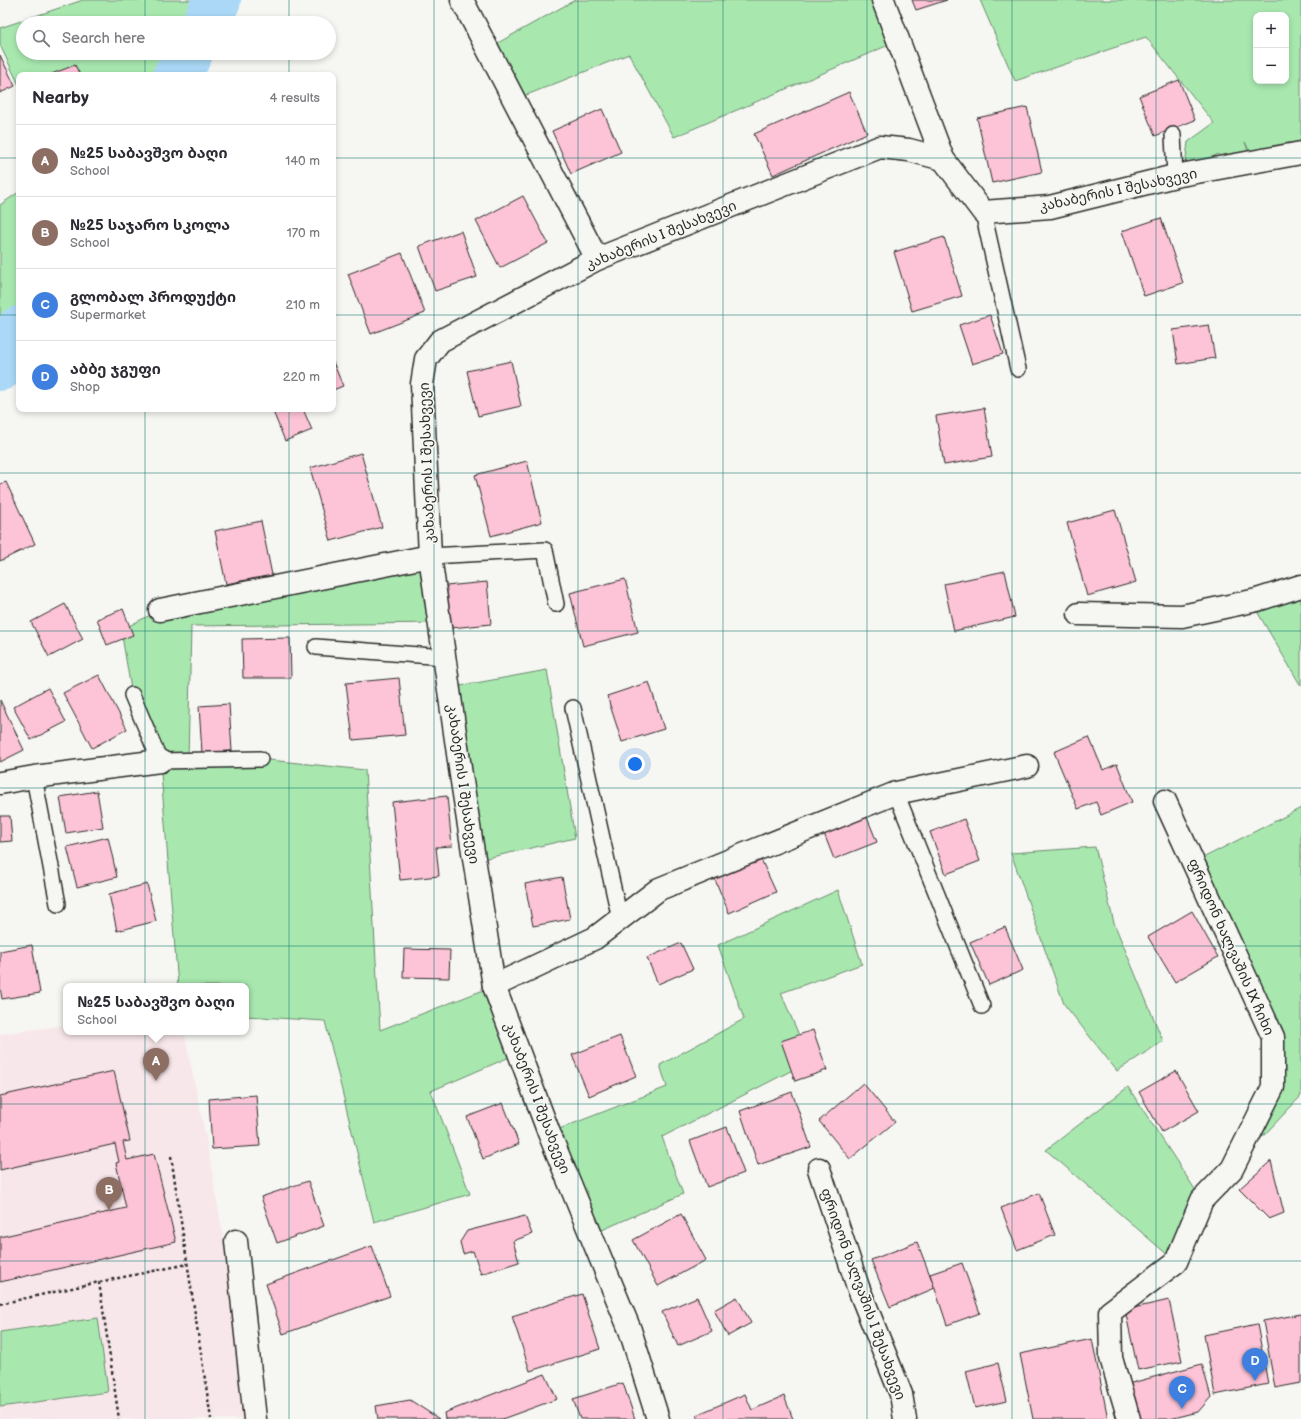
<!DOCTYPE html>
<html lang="en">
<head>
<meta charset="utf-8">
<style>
  :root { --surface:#fff; --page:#f2f2f3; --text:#2b2b33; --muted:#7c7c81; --line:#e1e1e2; --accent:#d1495b }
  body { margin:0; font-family:"Balsamiq Sans","Noto Sans Georgian",sans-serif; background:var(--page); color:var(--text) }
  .controls { position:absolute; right:12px; top:12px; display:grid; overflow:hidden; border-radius:8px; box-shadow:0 2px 6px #0003 }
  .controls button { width:36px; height:36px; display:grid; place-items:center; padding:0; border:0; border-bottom:1px solid var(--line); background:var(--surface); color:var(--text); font:20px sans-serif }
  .you { position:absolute; left:635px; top:764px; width:14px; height:14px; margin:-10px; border:3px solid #fff; border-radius:50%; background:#1a73e8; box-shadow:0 0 0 6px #1a73e833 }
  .badge { display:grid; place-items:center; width:26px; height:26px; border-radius:50%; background:var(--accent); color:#fff; font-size:13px; font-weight:700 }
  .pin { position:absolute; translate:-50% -33px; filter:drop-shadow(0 1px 2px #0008) }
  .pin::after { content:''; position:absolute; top:21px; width:14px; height:12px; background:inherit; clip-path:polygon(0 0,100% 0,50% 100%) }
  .popup { position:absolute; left:63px; top:983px; width:186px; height:52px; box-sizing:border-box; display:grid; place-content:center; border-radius:8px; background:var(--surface); filter:drop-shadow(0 1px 3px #0005); font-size:13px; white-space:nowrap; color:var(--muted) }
  .popup b { font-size:15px; color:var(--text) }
  .popup::after { content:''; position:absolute; left:50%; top:100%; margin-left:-8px; border:8px solid transparent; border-top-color:var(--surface) }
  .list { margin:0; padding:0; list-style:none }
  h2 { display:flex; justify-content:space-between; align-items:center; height:52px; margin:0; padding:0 16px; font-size:17px }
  h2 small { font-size:13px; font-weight:400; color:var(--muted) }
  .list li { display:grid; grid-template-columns:26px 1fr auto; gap:12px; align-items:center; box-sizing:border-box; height:72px; padding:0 16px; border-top:1px solid var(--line) }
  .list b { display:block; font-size:15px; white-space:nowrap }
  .list p { margin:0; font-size:13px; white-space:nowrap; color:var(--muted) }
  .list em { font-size:13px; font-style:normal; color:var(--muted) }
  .icon { flex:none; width:22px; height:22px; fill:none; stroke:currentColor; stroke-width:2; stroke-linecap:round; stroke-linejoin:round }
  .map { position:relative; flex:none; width:1301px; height:1419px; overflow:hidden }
  .search { position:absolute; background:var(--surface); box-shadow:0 2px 6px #0003; left:16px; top:16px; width:320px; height:44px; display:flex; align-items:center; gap:10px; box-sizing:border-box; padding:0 14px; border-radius:22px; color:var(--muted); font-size:15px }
  .panel { position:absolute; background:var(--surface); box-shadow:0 2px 6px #0003; left:16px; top:72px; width:320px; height:340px; border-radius:8px }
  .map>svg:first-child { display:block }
</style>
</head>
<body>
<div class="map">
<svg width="1301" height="1419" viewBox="0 0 1301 1419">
  <rect width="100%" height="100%" fill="#f6f6f2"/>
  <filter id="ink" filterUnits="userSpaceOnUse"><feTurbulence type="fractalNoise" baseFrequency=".025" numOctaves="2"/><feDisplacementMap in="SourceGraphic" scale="8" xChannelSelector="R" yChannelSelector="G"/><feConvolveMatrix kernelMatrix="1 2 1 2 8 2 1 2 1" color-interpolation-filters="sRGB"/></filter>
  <g filter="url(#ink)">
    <polygon fill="#f8e7ea" points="66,1025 66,1032 184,1032 207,1143 228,1265 244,1419 0,1419 0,1034"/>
    <g fill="#a8e8af" stroke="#6a8a6d" fill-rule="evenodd">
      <polygon points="83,0 217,0 206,23 23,23 23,53 189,53 177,75 19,75 19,85 0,45 0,28"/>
      <polygon points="575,0 883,0 898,41 674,137 629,54 514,100 487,49"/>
      <path d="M980,0H1301V144L1251,154L1245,142L1249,154L1226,163L1218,154L1184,173L1188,142L1214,123L1146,37L1015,81ZM1256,15H1286V81H1256Z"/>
      <polygon points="19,192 19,330 0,367 0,205"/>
      <polygon points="430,556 439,623 191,626 188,760 260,759 365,770 380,1030 494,986 519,1053 431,1091 470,1194 374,1222 325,1021 246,1016 246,986 178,986 160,761 132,695 121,630 160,610"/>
      <polygon points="1301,593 1301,686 1258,613"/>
      <polygon points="547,670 575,838 474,861 449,688"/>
      <polygon points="1301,808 1301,1096 1232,1169 1273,1087 1273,1037 1193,863"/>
      <polygon points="1095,847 1114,923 1163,1041 1117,1071 1064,1004 1011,853"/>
      <polygon points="838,890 862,964 781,993 810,1061 662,1137 683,1194 591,1235 549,1133 667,1087 660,1065 744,1019 718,945"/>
      <polygon points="1128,1087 1202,1200 1176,1262 1046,1150"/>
      <polygon points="98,1318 108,1392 0,1407 0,1332"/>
    </g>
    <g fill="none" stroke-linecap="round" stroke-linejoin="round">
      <g stroke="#aad8f6" stroke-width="48">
        <polyline points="206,23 217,0"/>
        <polyline points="177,75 189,53"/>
        <polyline points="0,367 19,330"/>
      </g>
    </g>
    <g fill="#fdc3d6" stroke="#2b2b2b">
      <polygon points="912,0 947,0 916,10"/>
      <polygon points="0,55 15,86 0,93"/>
      <polygon points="75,65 80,75 49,75"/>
      <polygon points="1179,80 1195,120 1155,136 1139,96"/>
      <polygon points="849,92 867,133 773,175 754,134"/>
      <polygon points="1027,107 1042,172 992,183 977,118"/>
      <polygon points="602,109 621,152 571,174 552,131"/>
      <polygon points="523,196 548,243 500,268 476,221"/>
      <polygon points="1161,218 1183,283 1144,296 1122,231"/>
      <polygon points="461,231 477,277 435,291 419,246"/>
      <polygon points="944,237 962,296 912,311 894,252"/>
      <polygon points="402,253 425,313 371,334 348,274"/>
      <polygon points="990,315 1003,354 972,364 959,325"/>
      <polygon points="1209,325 1215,358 1178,364 1173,330"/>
      <polygon points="511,361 521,406 478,416 467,371"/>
      <polygon points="333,362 343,386 333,390"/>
      <polygon points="984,408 992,457 944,465 936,416"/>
      <polygon points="272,409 303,409 312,430 285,441"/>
      <polygon points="361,453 382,527 331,541 310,468"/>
      <polygon points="527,461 542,522 491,536 475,475"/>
      <polygon points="6,482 35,544 0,561 0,484"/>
      <polygon points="1115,510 1136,582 1087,596 1067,523"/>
      <polygon points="261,521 272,575 226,584 215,531"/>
      <polygon points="1005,571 1015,617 954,631 944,584"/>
      <polygon points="625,579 638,632 583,646 570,593"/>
      <polygon points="487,582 491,624 451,628 446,586"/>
      <polygon points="65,604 83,639 49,657 31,622"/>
      <polygon points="123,609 133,635 107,645 97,619"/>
      <polygon points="290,638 291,678 243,678 242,639"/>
      <polygon points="99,675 127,729 92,748 63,693"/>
      <polygon points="399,678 405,735 353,740 346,683"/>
      <polygon points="649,682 664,729 622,742 607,696"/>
      <polygon points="48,688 66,722 31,740 13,707"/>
      <polygon points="0,700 24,750 0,762"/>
      <polygon points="229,704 232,751 202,753 199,706"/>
      <polygon points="1089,737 1103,770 1117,764 1132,802 1101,815 1096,802 1078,809 1054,752"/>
      <polygon points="97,791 103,827 66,833 60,797"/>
      <polygon points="447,796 452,846 436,847 439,876 400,880 392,802"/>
      <polygon points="864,810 877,842 834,859 821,826"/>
      <polygon points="0,816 10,816 12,841 0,842"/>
      <polygon points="964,819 980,861 946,874 930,832"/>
      <polygon points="108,837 117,877 77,887 67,847"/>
      <polygon points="759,855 776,892 729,913 713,875"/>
      <polygon points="562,877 570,919 533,926 525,884"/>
      <polygon points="147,884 156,921 117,931 109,894"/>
      <polygon points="1192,911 1218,957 1175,982 1148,937"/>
      <polygon points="1005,927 1023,970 989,985 970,942"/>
      <polygon points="681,943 693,969 658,984 647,958"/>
      <polygon points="32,945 40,993 2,999 0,987 0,951"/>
      <polygon points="404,949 450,950 449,978 403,977"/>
      <polygon points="813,1030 827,1070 795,1081 781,1041"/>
      <polygon points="620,1036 636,1076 589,1096 572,1055"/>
      <polygon points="114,1071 130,1141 123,1142 127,1160 154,1154 176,1242 0,1282 0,1237 126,1208 116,1163 119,1162 115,1144 0,1170 0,1096"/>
      <polygon points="1176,1071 1199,1111 1162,1132 1139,1092"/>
      <polygon points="863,1083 895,1122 850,1159 819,1121"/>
      <polygon points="792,1092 811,1147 758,1165 740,1111"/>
      <polygon points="256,1095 260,1146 212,1149 209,1099"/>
      <polygon points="503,1103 519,1144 483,1159 467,1117"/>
      <polygon points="727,1127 744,1173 707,1187 690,1141"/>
      <polygon points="1271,1161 1284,1213 1269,1219 1239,1189"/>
      <polygon points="308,1181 324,1226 277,1243 261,1197"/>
      <polygon points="1039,1193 1055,1235 1017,1250 1001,1208"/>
      <polygon points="681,1214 706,1260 658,1286 633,1240"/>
      <polygon points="525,1216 532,1234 513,1241 519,1262 481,1274 473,1251 463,1254 460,1242 467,1231"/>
      <polygon points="917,1242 935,1288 890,1307 871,1260"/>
      <polygon points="372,1246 390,1296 283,1334 266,1284"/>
      <polygon points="962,1263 980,1313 947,1325 930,1274"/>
      <polygon points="582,1294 600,1349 530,1371 512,1316"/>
      <polygon points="697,1297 712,1331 678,1346 662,1312"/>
      <polygon points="737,1297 751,1323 728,1336 714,1310"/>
      <polygon points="1169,1300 1182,1361 1138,1370 1125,1310"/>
      <polygon points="1301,1314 1301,1383 1275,1388 1263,1321"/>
      <polygon points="1257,1324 1268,1384 1215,1395 1204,1335"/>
      <polygon points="1092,1339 1108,1419 1033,1419 1020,1354"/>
      <polygon points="998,1363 1007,1401 975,1408 966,1371"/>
      <polygon points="1202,1364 1211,1397 1198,1412 1170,1419 1136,1419 1128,1384"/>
      <polygon points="545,1374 557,1399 502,1419 445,1419 444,1413"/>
      <polygon points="623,1383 635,1419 580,1419 573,1399"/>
      <polygon points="745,1394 752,1410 784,1396 793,1419 698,1419 696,1415"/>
      <polygon points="410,1400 439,1419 378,1419 376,1406"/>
    </g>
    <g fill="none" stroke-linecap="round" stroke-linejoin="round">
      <defs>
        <g id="lane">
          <polyline points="1173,135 1175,176"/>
          <polyline points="983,212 1018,369"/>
          <polyline points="430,556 545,550 556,604"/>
          <polyline points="316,647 444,657"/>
          <polyline points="132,695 160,761 260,759"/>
          <polyline points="573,708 620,919"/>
          <polyline points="34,777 58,904"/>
          <polyline points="896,793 982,1006"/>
        </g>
        <g id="street">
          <polyline points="462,0 597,259"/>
          <polyline points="883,0 943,159"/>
          <polyline points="160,610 430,556"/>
          <polyline points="1079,614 1182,616 1257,600 1301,586"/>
          <polyline points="0,783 34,777 160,761"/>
          <polyline points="494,986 595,938 659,889 896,793 1027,766"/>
          <polyline points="819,1169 858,1287 901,1394 905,1419"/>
          <polyline points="236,1241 255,1419"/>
          <polyline points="658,1419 630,1330 549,1133 494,986 461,775 430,556 422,384 426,359 440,341 597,259 880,147 909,150 943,159 983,212 1050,207 1175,176 1301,153"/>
          <polyline points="1129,1419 1111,1358 1110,1312 1176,1262 1202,1200 1232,1169 1273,1087 1273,1037 1165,801"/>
        </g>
      </defs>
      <use href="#lane" stroke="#2b2b2b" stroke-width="18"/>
      <use href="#street" stroke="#2b2b2b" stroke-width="25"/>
      <g stroke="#2b2b2b" stroke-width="2.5" stroke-dasharray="3 3" stroke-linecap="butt">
        <polyline points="171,1156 211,1419"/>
        <polyline points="99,1282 119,1419"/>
        <polyline points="0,1304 99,1282 188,1264"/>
      </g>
      <use href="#lane" stroke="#f6f6f2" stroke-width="15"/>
      <use href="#street" stroke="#f6f6f2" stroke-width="22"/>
    </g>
  </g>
  <path fill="none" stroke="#0f766e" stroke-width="1" stroke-opacity="0.55" d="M145,0V23M289,0V23M434,0V1419M578,0V1419M723,0V1419M867,0V1419M1012,0V1419M1156,0V1419M145,53V75M289,53V75M0,158H19M333,158H1301M0,315H19M333,315H1301M145,409V1419M289,409V1419M0,473H1301M0,631H1301M0,788H1301M0,946H1301M0,1104H1301M0,1261H1301"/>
  <g text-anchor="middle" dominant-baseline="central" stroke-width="3" stroke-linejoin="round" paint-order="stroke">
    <g font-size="14" fill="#2b2b2b" stroke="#f6f6f2">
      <text transform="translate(1118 190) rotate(-12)">კახაბერის I შესახვევი</text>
      <text transform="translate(661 235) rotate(-22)">კახაბერის I შესახვევი</text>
      <text transform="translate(427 463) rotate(-92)">კახაბერის I შესახვევი</text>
      <text transform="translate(463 784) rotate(82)">კახაბერის I შესახვევი</text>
      <text transform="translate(1231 947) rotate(66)">ფრიდონ ხალვაშის IX ჩიხი</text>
      <text transform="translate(537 1098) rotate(69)">კახაბერის I შესახვევი</text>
      <text transform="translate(863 1294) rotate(70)">ფრიდონ ხალვაშის I შესახვევი</text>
    </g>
  </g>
</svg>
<div class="controls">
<button>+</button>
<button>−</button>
</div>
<div class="you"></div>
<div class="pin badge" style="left:156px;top:1081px;background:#8d6e63">A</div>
<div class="popup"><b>№25 საბავშვო ბაღი</b>School</div>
<div class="pin badge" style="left:109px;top:1210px;background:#8d6e63">B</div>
<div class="pin badge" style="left:1182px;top:1409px;background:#3f7fe0">C</div>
<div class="pin badge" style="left:1255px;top:1381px;background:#3f7fe0">D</div>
<div class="search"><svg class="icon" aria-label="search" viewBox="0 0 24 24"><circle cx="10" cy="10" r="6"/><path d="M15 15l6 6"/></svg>Search here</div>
<section class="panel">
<h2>Nearby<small>4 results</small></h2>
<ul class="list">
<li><span class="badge" style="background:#8d6e63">A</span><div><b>№25 საბავშვო ბაღი</b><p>School</p></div><em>140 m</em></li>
<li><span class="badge" style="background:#8d6e63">B</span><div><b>№25 საჯარო სკოლა</b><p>School</p></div><em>170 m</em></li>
<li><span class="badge" style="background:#3f7fe0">C</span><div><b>გლობალ პროდუქტი</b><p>Supermarket</p></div><em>210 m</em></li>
<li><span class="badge" style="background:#3f7fe0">D</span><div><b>აბბე ჯგუფი</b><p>Shop</p></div><em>220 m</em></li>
</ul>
</section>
</div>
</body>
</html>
